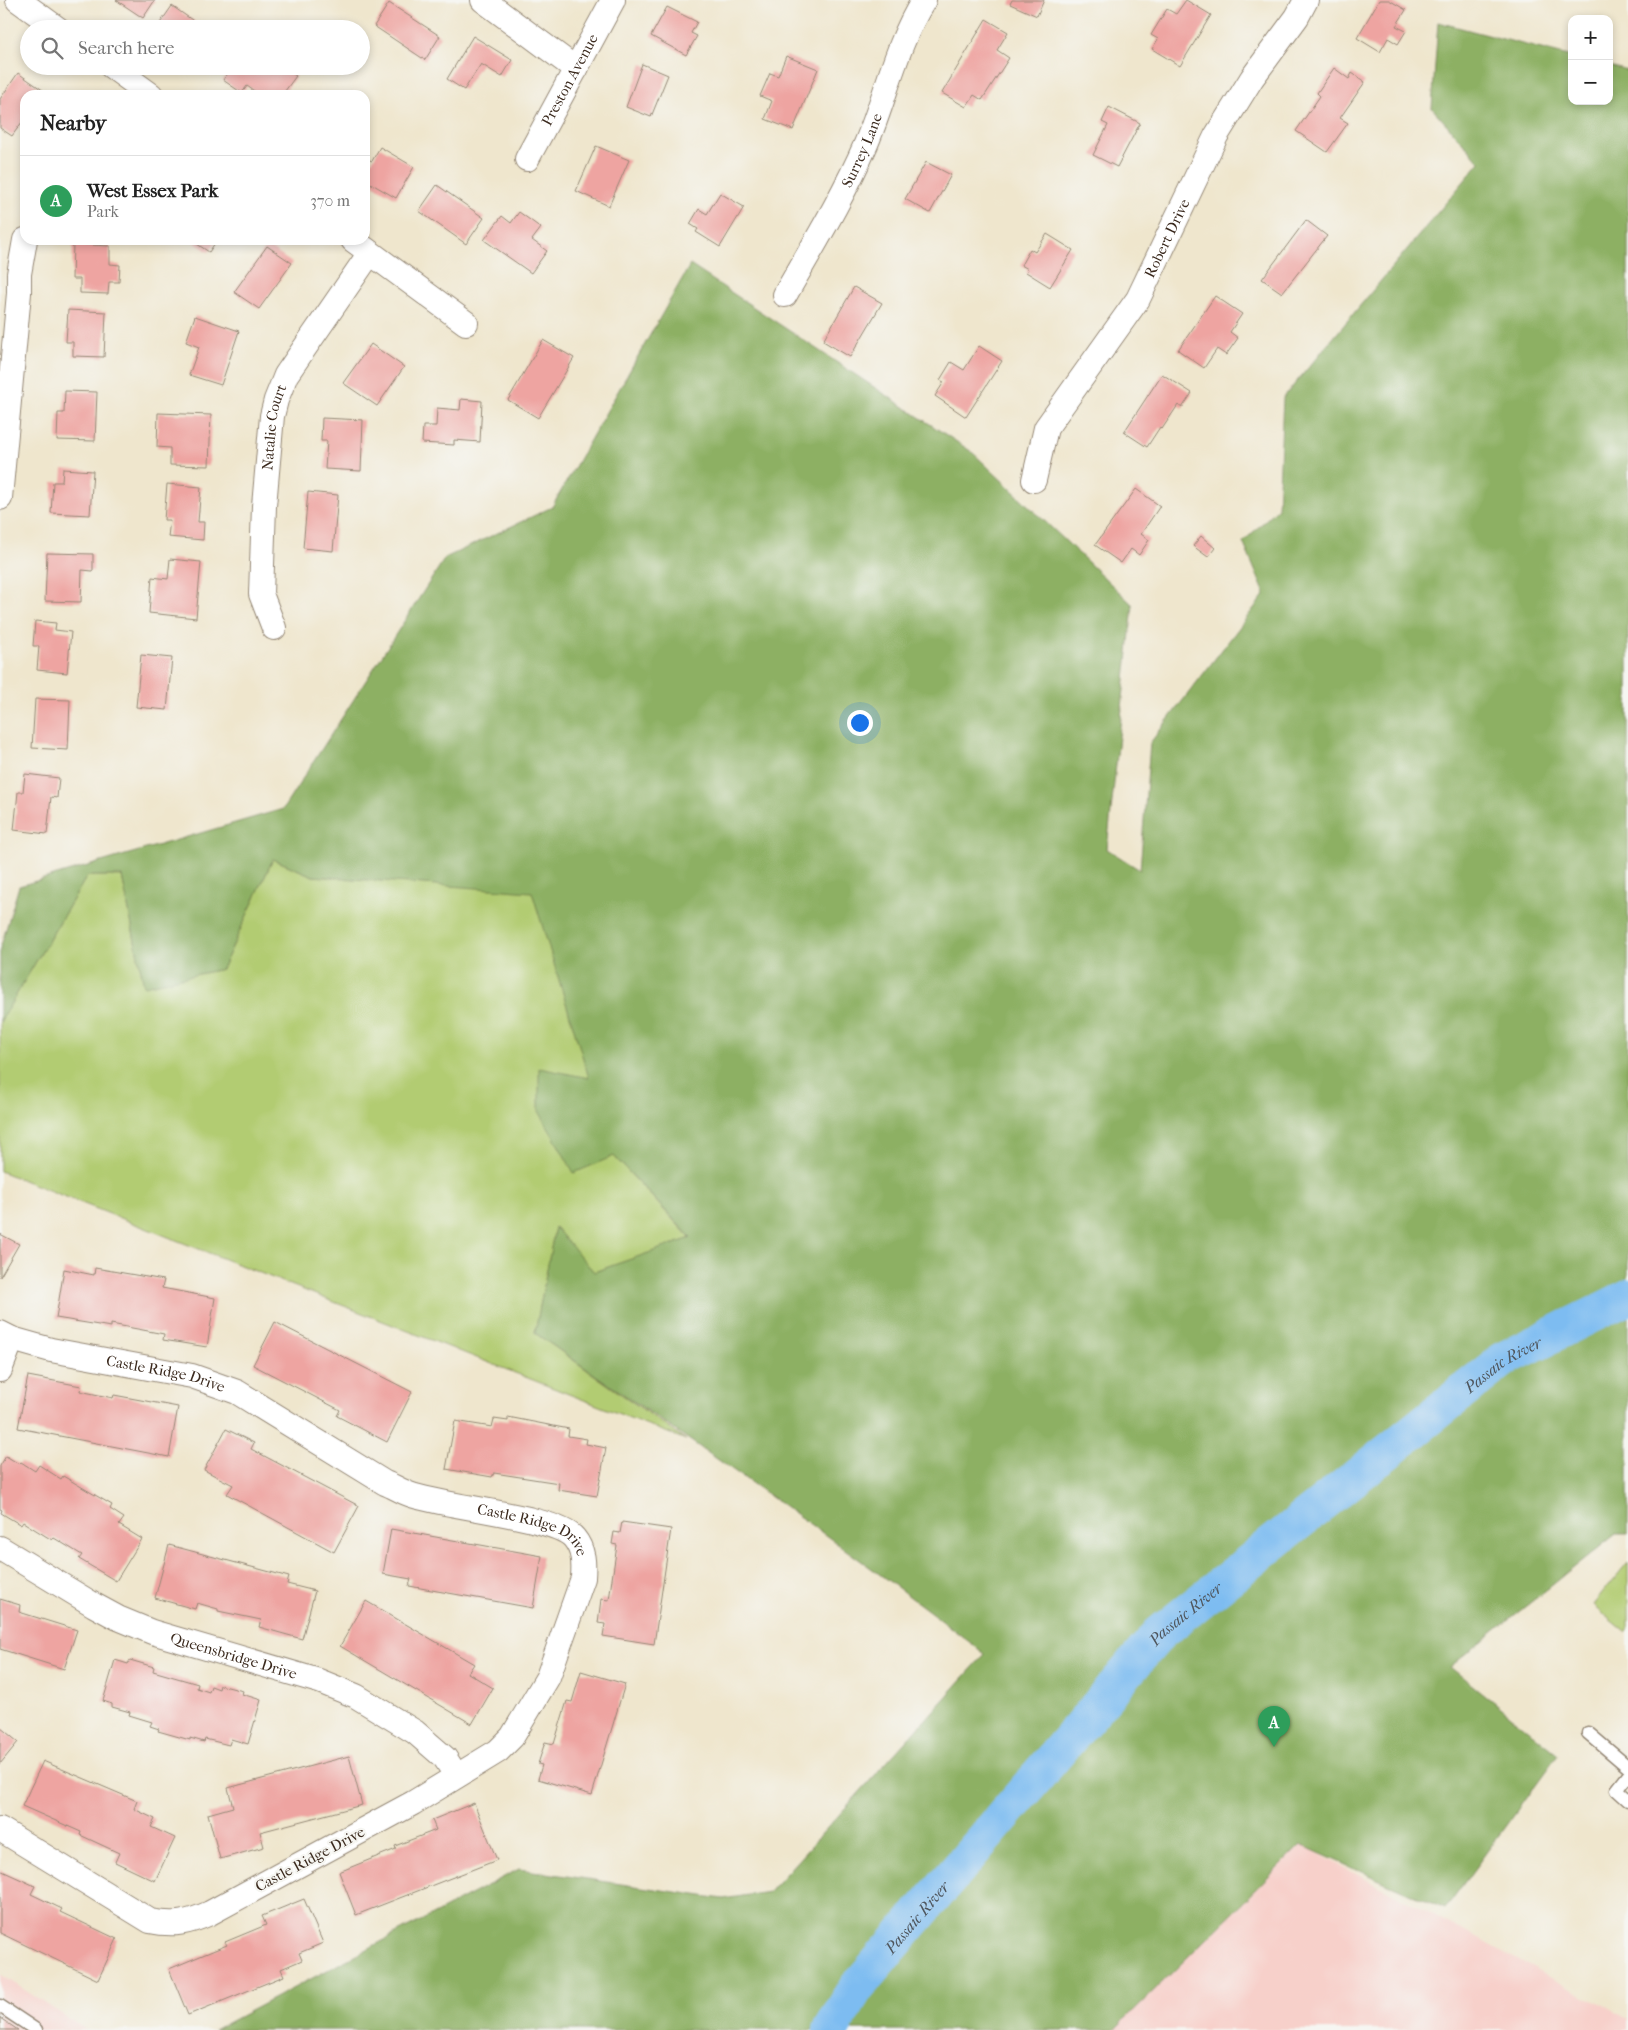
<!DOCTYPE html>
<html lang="en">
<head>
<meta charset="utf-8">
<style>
  :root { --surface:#fff; --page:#f6f6f6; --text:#222; --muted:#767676; --line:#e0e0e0; --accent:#c8321e }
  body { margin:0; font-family:"IM FELL French Canon",serif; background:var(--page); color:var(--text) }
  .controls { position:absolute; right:15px; top:15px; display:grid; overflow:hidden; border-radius:10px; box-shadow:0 2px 8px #0003 }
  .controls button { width:45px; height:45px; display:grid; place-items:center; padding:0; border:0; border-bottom:1px solid var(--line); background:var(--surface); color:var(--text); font:25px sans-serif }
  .you { position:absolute; left:859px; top:722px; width:18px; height:18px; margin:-12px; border:4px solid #fff; border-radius:50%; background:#1a73e8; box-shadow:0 0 0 8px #1a73e833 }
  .badge { display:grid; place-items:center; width:32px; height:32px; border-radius:50%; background:var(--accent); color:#fff; font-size:16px; font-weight:700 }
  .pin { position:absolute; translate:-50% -41px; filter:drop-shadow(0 1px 2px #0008) }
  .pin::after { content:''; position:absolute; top:26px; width:18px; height:15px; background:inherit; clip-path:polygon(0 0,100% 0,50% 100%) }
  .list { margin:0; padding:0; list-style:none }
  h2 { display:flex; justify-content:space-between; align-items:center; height:65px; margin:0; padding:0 20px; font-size:21px }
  h2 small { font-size:16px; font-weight:400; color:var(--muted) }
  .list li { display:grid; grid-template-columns:32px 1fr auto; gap:15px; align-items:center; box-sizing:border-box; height:90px; padding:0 20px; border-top:1px solid var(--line) }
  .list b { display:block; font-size:19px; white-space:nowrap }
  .list p { margin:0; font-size:16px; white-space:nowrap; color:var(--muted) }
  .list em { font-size:16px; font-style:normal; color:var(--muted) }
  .icon { flex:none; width:28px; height:28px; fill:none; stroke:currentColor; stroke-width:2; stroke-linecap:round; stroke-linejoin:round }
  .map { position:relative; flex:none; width:1628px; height:2030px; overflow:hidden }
  .search { position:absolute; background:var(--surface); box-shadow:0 2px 8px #0003; left:20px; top:20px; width:350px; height:55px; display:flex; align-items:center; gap:12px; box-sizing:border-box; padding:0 18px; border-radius:28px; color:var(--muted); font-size:19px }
  .panel { position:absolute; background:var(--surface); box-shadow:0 2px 8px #0003; left:20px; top:90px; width:350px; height:155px; border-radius:15px }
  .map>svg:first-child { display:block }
</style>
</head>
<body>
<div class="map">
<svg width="1628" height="2030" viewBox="0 0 1628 2030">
  <rect width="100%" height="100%" fill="#f6f6f2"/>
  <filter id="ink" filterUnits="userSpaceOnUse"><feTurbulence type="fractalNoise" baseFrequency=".02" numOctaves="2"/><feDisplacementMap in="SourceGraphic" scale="10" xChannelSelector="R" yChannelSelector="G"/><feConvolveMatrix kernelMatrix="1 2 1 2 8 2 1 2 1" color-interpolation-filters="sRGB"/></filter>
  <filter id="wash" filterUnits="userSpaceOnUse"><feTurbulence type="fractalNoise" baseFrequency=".0096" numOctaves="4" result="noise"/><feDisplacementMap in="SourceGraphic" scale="20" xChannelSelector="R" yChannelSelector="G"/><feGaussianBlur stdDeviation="1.12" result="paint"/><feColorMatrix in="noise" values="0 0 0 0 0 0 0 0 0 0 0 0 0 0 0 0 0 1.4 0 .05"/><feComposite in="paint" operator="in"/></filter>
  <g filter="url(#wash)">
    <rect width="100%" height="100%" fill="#efe6cd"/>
    <g fill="#f7d0ca">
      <polygon points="1302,1845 1628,2019 1628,2030 1114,2030"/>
      <polygon points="0,1974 86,2030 0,2030"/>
    </g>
    <g fill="#b2cc72" stroke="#767b48">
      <polygon points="273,859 313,876 532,891 613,1155 691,1239 594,1272 555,1228 535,1333 686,1440 0,1171 0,1022 87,876 122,876 144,985 222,969"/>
      <polygon points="1628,1562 1628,1630 1626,1632 1593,1605"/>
    </g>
    <path fill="#8db064" stroke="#646d41" d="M1438,22L1572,57V101H1609V66L1628,71V1534H1616L1450,1667L1558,1754L1445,1909L1301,1845L1114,2030H214L519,1869L723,1899L769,1892L985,1654C840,1540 686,1439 535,1333L555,1227L594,1272L691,1238L614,1156L574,1173L539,1111V1068L589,1078L532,892L313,876L273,859L222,969L144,986L122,876H87L0,1022V949L19,886L283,809L445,558L552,507L690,265L972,452L1133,605L1107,849L1140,870L1150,743L1265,594L1243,542L1278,508L1283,398L1480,162L1432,108Z"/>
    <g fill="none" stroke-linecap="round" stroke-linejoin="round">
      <path stroke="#7dbcf1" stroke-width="36" id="s1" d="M831,2030L856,1988L1160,1633L1504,1359L1628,1297"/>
    </g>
    <g id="blocks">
      <g fill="#eea4a1">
        <polygon points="116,0 155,0 143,18"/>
        <polygon points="1012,0 1044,0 1037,16 1010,4"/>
        <polygon points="1186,0 1211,15 1180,66 1152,49 1158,39 1151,35 1167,9 1176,14"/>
        <polygon points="1379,0 1389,0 1406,10 1396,26 1406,31 1398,44 1388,38 1380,52 1357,38"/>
        <polygon points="389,3 440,36 425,60 374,26"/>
        <polygon points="172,6 205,29 156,29"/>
        <polygon points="667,7 697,22 691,33 697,36 686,55 651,36"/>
        <polygon points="986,19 1008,32 997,50 1009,58 982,100 974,95 966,107 942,93"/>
        <polygon points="473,36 512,60 502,77 481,64 464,90 447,79"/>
        <polygon points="786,56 818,69 793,130 765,119 772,101 760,96 770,73 778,76"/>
        <polygon points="642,64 668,75 651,117 626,107"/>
        <polygon points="233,66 282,66 296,76 282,95 260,95 247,86 242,93 223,80"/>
        <polygon points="1334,68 1349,79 1352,73 1365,82 1340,118 1348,123 1327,152 1296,131 1320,96 1317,93"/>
        <polygon points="18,73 44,91 41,95 25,95 25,118 12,136 0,128 0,99"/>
        <polygon points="1109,107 1140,123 1117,167 1093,155 1108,125 1102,122"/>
        <polygon points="596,146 629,160 609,206 576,191"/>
        <polygon points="380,147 414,167 396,198 365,180 365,158 372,161"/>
        <polygon points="926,162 951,175 930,213 905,199"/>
        <polygon points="437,185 484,218 466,244 419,211"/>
        <polygon points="720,193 744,207 720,247 696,232 698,229 690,224 699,209 707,214"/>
        <polygon points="519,212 541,228 532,240 547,251 531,273 484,240 502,216 511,223"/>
        <polygon points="1306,220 1327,236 1282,293 1262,279"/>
        <polygon points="1047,234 1073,250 1050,287 1026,272 1028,269 1021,265 1030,249 1035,252"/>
        <polygon points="191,240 217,240 209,252"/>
        <polygon points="73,244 110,246 110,264 120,265 119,282 109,282 108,294 80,293 80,279 72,279"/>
        <polygon points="267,246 292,263 259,309 234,292"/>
        <polygon points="854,287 882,303 850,357 823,341"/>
        <polygon points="1215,296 1242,314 1230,332 1238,338 1226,355 1217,349 1204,368 1178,350"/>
        <polygon points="68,310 106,312 104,357 73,356 73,342 66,342"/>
        <polygon points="195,316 239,331 221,385 189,375 199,347 186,342"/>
        <polygon points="543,340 574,358 538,418 508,400"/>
        <polygon points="371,344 404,367 377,406 343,383"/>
        <polygon points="979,346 1002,361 966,417 935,396 944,382 940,380 951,362 964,370"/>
        <polygon points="1162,374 1192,393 1182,408 1178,405 1162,429 1160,427 1147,447 1124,432"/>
        <polygon points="65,391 97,392 95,441 57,440 58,413 64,413"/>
        <polygon points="461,399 482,401 480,442 454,440 454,445 422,443 423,426 436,426 437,408 460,410"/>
        <polygon points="158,413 211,415 209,466 170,465 170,448 157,447"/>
        <polygon points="322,418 363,420 361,471 325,469 327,441 321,441"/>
        <polygon points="63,469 93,471 90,515 51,513 53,482 62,482"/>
        <polygon points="167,484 201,487 198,522 204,522 203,540 168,537 170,520 164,520"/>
        <polygon points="1136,489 1160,506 1141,534 1149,540 1139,555 1131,549 1121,563 1095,545"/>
        <polygon points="308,492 338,495 333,551 303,548"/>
        <polygon points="1201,536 1215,548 1208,557 1193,546"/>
        <polygon points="47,553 93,554 93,571 82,570 81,602 45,601"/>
        <polygon points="170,559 201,562 196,618 149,613 152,577 168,579"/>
        <polygon points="35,621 56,623 55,630 71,632 67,673 37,670 39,646 33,646"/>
        <polygon points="141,655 172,658 167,710 136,707"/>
        <polygon points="35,699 70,700 68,750 32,748"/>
        <polygon points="25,774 59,778 57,798 51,797 47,834 14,830 18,792 23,792"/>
        <polygon points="0,1234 19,1244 0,1277"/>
        <polygon points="95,1268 164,1280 162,1288 215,1298 207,1347 163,1340 164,1334 111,1324 111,1327 56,1318 64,1269 94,1275"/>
        <polygon points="275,1322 412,1392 387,1442 337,1416 340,1410 253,1365"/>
        <polygon points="28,1376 81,1386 80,1391 113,1398 114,1395 178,1407 169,1457 18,1428"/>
        <polygon points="508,1417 569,1429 568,1436 587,1439 586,1444 606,1448 597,1496 558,1490 559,1483 494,1473 492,1477 446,1469 455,1421 492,1427 494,1419 508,1421"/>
        <polygon points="226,1429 254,1443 251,1449 359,1506 334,1552 227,1494 233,1485 204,1470"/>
        <polygon points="6,1456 19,1464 21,1462 35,1471 39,1465 61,1479 63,1476 112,1505 110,1509 124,1518 119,1525 142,1539 116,1581 79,1559 82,1555 54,1538 52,1540 23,1522 21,1525 1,1513 2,1510 0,1509 0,1466"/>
        <polygon points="622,1522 671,1529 654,1644 603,1636 605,1624 598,1623 601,1599 609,1600 617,1545 612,1544 614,1532 620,1533"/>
        <polygon points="391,1529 542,1556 533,1608 409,1586 411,1579 383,1574"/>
        <polygon points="169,1545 289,1577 287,1584 315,1591 302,1639 259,1627 261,1620 218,1611 218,1609 197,1603 195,1609 155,1598"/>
        <polygon points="0,1599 20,1605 19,1612 77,1630 64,1669 0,1649"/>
        <polygon points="366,1601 474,1664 468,1673 493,1688 472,1724 340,1646"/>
        <polygon points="115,1660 128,1664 130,1660 154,1667 153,1671 198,1684 197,1688 209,1692 211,1686 219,1689 220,1685 243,1691 242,1694 261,1700 248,1744 231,1739 229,1745 205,1739 204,1742 190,1738 190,1740 158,1731 159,1729 150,1726 152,1722 129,1715 130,1712 112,1707 112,1704 103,1701"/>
        <polygon points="581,1671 625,1684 592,1795 538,1779 542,1765 538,1764 545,1742 554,1744 567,1701 572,1702"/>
        <polygon points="0,1727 18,1742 0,1764"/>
        <polygon points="349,1756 362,1805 260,1832 264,1847 220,1859 208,1814 233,1807 228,1788"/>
        <polygon points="43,1761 137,1801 134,1809 155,1819 151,1827 175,1838 155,1881 115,1862 119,1853 80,1835 81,1832 22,1806"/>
        <polygon points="474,1803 497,1860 356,1915 339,1872 396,1849 395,1846 436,1830 432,1820"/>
        <polygon points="0,1870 35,1886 31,1894 62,1909 60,1912 117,1939 98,1980 0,1933"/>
        <polygon points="304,1899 323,1943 299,1953 302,1960 281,1969 284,1976 188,2015 169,1969 227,1945 225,1942 266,1925 262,1916"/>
        <polygon points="0,2018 18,2030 0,2030"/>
      </g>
    </g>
  </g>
  <g filter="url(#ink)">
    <use href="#blocks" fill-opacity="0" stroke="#958876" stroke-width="1"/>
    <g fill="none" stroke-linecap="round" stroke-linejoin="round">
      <defs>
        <g id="service">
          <polyline points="1588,1733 1628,1767"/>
          <polyline points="1628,1776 1617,1790 1628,1800"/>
          <polyline points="0,2006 36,2030"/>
        </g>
        <g id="minor">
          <polyline points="18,0 58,29"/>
          <polyline points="483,0 576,69"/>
          <polyline points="111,66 151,95"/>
          <path id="s2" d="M527,159L613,0"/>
          <polyline points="353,240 466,323"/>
          <path id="s3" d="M785,295C813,246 843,197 866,144C886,97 896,44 924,0"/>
          <path id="s4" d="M1034,480L1046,428L1138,299L1216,136L1252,78L1297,17L1306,0"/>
          <polyline points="0,498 19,293 19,274 25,240"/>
          <path id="s5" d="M274,628L261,594L264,506L272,416L276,400L286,375L370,253"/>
          <path id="s6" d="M0,1333L12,1339L51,1350L192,1376L237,1392L385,1483C393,1486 401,1491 409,1494C443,1507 556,1516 574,1538C584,1550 584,1564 583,1578L548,1677L512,1737L498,1751L413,1803L210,1913C188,1923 174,1926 150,1921L0,1829"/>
          <polyline points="0,1370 12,1339"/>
          <path id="s7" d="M0,1548L94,1605L118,1618L152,1632L319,1681L356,1696L415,1732L445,1758L456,1775"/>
        </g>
      </defs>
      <use href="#service" stroke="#958876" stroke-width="15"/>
      <use href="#minor" stroke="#958876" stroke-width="26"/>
      <use href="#service" stroke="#fff" stroke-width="12"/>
      <use href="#minor" stroke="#fff" stroke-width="24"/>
    </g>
  </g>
  <g text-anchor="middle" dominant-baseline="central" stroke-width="4.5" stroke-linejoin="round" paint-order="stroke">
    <g font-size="15" fill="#3b2a1e" stroke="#f6f6f2">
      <text stroke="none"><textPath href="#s2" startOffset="90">Preston Avenue</textPath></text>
      <text stroke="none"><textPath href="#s3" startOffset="164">Surrey Lane</textPath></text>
      <text stroke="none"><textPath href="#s4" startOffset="279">Robert Drive</textPath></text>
      <text stroke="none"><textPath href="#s5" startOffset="204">Natalie Court</textPath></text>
      <text stroke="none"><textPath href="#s6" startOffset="171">Castle Ridge Drive</textPath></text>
      <text stroke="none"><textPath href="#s6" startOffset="576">Castle Ridge Drive</textPath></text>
      <text stroke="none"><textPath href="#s7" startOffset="259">Queensbridge Drive</textPath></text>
      <text transform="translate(310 1859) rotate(-28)">Castle Ridge Drive</text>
    </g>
    <g font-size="16" font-style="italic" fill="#4f565d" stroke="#f6f6f2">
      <text stroke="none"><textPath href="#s1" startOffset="952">Passaic River</textPath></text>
      <text stroke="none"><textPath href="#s1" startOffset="548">Passaic River</textPath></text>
      <text stroke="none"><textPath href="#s1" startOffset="142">Passaic River</textPath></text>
    </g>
  </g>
</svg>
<div class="controls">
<button>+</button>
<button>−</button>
</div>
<div class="you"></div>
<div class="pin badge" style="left:1274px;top:1747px;background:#2e9e5b">A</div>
<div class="search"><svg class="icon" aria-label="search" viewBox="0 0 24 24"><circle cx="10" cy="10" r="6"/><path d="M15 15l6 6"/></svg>Search here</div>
<section class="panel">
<h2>Nearby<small></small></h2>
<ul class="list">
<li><span class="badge" style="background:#2e9e5b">A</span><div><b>West Essex Park</b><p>Park</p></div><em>370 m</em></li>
</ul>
</section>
</div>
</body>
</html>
